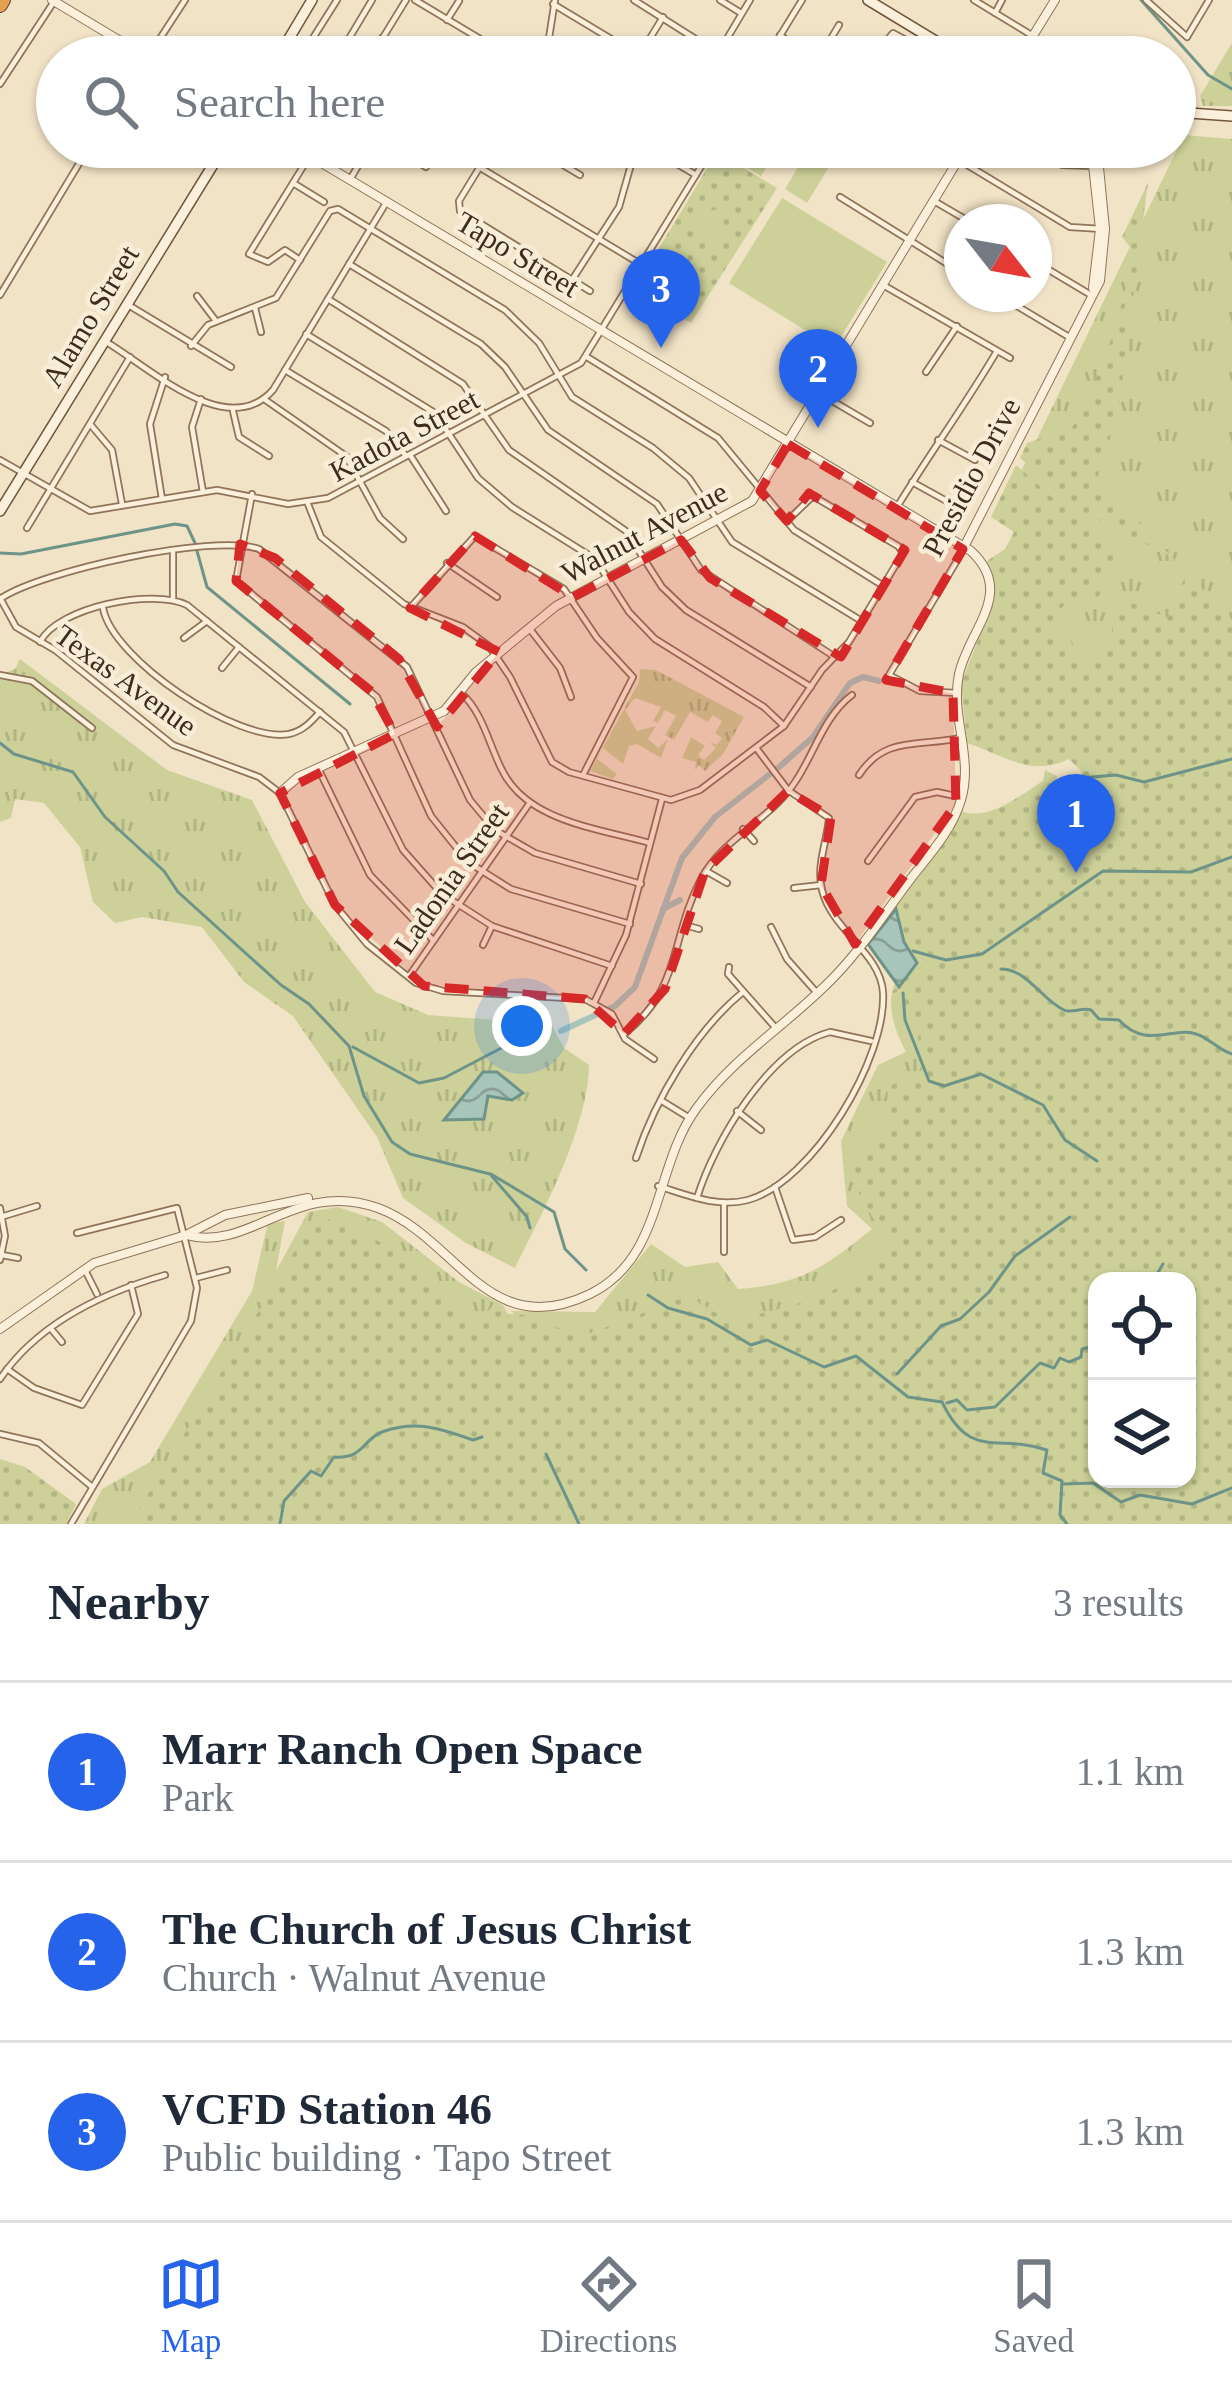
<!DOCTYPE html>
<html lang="en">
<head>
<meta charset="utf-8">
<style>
  :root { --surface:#fff; --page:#f6f6f7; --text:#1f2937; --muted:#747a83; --line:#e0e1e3; --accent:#2563eb }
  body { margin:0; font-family:"Times New Roman",serif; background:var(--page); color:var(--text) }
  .controls { position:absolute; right:36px; bottom:36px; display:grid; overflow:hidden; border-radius:24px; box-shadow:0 3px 9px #0004 }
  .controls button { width:108px; height:108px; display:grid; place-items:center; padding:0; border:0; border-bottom:3px solid var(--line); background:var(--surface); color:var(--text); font:60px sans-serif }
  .compass { position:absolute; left:944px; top:204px; width:108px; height:108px; border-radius:50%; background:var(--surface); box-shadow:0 3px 9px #0004; rotate:121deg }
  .you { position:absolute; left:522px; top:1026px; width:42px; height:42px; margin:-30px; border:9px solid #fff; border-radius:50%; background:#1a73e8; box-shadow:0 0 0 18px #1a73e833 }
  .badge { display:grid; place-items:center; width:78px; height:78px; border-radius:50%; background:var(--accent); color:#fff; font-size:39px; font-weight:700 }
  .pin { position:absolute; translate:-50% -99px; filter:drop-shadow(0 3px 6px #0008) }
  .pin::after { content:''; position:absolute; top:63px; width:42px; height:36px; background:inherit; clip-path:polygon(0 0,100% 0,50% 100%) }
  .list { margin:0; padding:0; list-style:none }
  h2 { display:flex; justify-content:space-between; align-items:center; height:156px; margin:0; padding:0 48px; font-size:51px }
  h2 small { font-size:39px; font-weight:400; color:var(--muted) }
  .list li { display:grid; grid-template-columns:78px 1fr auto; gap:36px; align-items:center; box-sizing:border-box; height:180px; padding:0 48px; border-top:3px solid var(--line) }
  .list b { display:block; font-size:45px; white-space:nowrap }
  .list p { margin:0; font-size:39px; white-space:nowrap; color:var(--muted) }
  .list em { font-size:39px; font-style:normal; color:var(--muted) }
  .icon { flex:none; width:66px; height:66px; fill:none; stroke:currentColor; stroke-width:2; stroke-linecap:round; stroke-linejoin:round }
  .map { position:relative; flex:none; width:1232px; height:1524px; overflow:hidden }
  .search { position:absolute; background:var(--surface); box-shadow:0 3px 9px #0004; left:36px; right:36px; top:36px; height:132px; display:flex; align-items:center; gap:30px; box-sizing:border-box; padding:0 42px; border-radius:66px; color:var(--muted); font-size:45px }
  .sheet { height:696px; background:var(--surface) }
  nav { display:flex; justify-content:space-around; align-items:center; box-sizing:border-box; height:168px; border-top:3px solid var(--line); background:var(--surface); font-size:33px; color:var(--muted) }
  nav a { display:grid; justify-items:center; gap:6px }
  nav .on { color:var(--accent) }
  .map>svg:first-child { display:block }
</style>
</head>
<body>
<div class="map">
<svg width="1232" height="1524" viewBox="0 0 1232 1524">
  <defs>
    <pattern id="grass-tufts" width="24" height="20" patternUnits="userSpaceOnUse" patternTransform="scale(3)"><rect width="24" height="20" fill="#cdd199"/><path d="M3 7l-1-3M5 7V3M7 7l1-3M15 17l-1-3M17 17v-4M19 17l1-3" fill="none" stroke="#b1b483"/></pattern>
    <pattern id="park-dots" width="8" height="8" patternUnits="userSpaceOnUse" patternTransform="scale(3)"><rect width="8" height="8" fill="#cdd199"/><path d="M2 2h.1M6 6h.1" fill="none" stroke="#b1b483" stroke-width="1.8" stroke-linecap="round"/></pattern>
    <pattern id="water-waves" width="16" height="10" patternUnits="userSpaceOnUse" patternTransform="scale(3)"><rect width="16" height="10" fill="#a8c5bb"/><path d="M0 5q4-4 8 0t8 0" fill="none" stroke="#8aa097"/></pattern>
  </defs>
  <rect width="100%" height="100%" fill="#f1e3c6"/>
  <g fill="url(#grass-tufts)" fill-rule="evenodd">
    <polygon points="1232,43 1232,106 1203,106 1200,96"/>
    <path d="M1184,135L1232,139V1524H84L102,1489L150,1462L252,1291L268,1223L285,1221L276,1271L308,1212L338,1207L382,1222L459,1282L503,1305L533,1366L539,1339L511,1311L595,1312L651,1244L685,1267L718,1262L738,1289C801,1284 824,1268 872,1229L847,1206L841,1141L878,1065L906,1052C881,1003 888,983 922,941L1121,759L977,718L1028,531L1002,511ZM1097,1281H1187V1479H1097Z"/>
    <path d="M20,659L167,770L252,800L305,902L375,992L428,1015L551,1024L564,1048L589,1065C588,1127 543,1212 515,1268L466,1243L403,1198L377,1137L293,1016L244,982L202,927L142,917L115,923L93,902L80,847L44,803L15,799L11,818L0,822V675L15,669Z"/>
    <polygon points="640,669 656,670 744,717 723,754 705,771 699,765 695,770 696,762 682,758 691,737 705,746 698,755 704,760 716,748 710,742 717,745 722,738 715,733 722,721 713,715 708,722 690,712 674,740 665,735 676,716 665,710 658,723 653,721 661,707 635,698 625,710 637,731 656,726 648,739 658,748 668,739 661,758 637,744 629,746 623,764 603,748 597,759 617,774 613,779 590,771 639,682"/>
  </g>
  <g fill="url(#park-dots)" fill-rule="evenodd">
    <polygon points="717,152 777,188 691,323 661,305 672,285 646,270"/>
    <path d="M1148,183L1118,414L1097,479L1232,620V1524H130L317,1214L409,1255L428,1274L441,1300L473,1326L493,1306L509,1314L542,1316V1325L591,1333L688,1296L730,1321C788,1306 854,1298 886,1242L848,1173L860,1161L861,1144L886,1126L888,1087L922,1070L916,1017L900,1012L892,992L927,961L906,948L892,909L961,811C989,822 1020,795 1043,781L1045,770L1057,776V788L1083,784L1081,771L1069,759C1030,778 1004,755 967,743L961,683L994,600L987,561L1005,549L1014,532L991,517L1016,465L1074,517L1120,544L1097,601L1065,603L1051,627L1072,641L1084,669L1110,641L1118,597L1168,618L1186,574L1168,555L1079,510L1020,458L1027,443L1072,428C1103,371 1122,315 1133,251L1122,237ZM1097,1281H1187V1479H1097Z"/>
    <polygon points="0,1459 25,1467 76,1504 66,1524 0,1524"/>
  </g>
  <g fill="#cdd199">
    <polygon points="723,147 779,147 761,176 721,152"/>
    <polygon points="810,147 841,147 807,203 785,189"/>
    <polygon points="782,198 887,262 834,348 729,283"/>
    <polygon points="720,208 729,241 697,242 687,219"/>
  </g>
  <g fill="url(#water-waves)" stroke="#6e9489" stroke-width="3">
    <polygon points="896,909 904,942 917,963 899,987 868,944"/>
    <polygon points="483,1072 497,1072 523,1093 512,1100 488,1096 484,1119 444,1120"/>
  </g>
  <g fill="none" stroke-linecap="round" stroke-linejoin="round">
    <g stroke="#6e9489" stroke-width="3">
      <polyline points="1141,0 1208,75 1232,89"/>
      <polyline points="197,551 207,587 350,704"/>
      <polyline points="0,553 21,554 175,524 187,526 195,543"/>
      <polyline points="0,743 14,754 73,772 105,817 164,871 178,892 281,985 309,1004 349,1046 364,1096 392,1142 410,1154 490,1174 527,1217 530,1228"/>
      <polyline points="1068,779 1116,775 1144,782 1232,759"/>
      <polyline points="913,951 946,960 982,954 1103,871 1191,872 1232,857"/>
      <path d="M1001,969C1027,969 1042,1000 1064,1010C1072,1014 1081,1007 1091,1010L1099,1019L1119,1020C1147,1051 1176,1024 1199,1035C1211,1040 1219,1050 1232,1054"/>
      <polyline points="903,993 905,1020 929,1081 944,1086 981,1074 1043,1105 1065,1140 1097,1161"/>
      <polyline points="353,1047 419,1083 444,1078 509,1044 546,1038"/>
      <polyline points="491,1174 554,1212 565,1249 586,1270"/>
      <polyline points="1153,1281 1163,1264"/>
      <path d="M648,1295L668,1308L707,1319L751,1345L767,1340L824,1367L856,1356L908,1397L942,1402C971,1462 998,1433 1047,1450L1043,1473L1062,1481L1060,1515L1067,1524"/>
      <polyline points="897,1374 941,1326 960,1319 989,1292 1015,1256 1070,1217"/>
      <polyline points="947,1403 957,1400 967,1410 995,1407 1040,1363 1054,1368 1060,1358 1069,1362 1081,1357 1082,1349 1097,1345"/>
      <polyline points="546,1454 579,1524"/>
      <polyline points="1063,1484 1093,1483 1121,1502 1140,1495 1192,1504 1232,1488"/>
      <path d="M280,1524L284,1501L311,1471L321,1476L334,1457C364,1459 362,1440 382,1432C416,1420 439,1428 473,1440L482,1437"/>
    </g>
    <g stroke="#a8c5bb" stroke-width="6">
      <polyline points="778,768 813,737 850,683 863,677 879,681"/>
      <polyline points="663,909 680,900"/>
      <polyline points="561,1031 615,1006 635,987 682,858 715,817 770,774"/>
    </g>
    <defs>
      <g id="minor">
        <polyline points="415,0 497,49"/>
        <polyline points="634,0 724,57"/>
        <polyline points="720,0 741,13"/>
        <polyline points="974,0 1033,36"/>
        <polyline points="1146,0 1187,37 1209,0"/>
        <polyline points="553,4 641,57"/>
        <polyline points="995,13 1002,0"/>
        <polyline points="447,20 459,1"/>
        <polyline points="780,35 809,57"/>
        <polyline points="382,38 412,57"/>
        <polyline points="719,52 750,0"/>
        <polyline points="641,53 663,17"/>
        <polyline points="148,57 185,0"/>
        <polyline points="301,57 337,0"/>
        <polyline points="338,57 372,0"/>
        <polyline points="371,57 406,0"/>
        <polyline points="546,57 555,0"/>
        <polyline points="767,57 802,0"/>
        <polyline points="820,57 839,25"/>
        <polyline points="873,57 893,33 937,57"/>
        <polyline points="0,84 55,0"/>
        <polyline points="394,147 426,167"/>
        <polyline points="492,147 459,201 460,211 590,291"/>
        <polyline points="533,147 580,175"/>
        <polyline points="1030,147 1062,165 1091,166"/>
        <polyline points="959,160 1070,227 1102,229"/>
        <polyline points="672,161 696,175"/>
        <polyline points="479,167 642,265"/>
        <polyline points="351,178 369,147"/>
        <polyline points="293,183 324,202"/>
        <polyline points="840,197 962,273"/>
        <polyline points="934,201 970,222"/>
        <polyline points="300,260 285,250 268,262 249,254 309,157"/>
        <polyline points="1034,261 1091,295"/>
        <polyline points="349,264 481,344 505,367 548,430 657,504 701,570 835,657"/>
        <polyline points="572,280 619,207 636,147"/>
        <polyline points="883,285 1010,358"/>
        <polyline points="997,294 1069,337"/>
        <polyline points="0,295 89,147"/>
        <polyline points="197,296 216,321"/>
        <polyline points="328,299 463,384 509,450 626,531 662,587 686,610 811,687"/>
        <polyline points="130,306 231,367"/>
        <polyline points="255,308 261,332"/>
        <polyline points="306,334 435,413 478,478 512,507 595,559 629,612 655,639 764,707 784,726"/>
        <path d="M108,343C151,369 228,441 273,390L386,203"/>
        <polyline points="191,346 208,325 276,298 330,211 338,209 505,310 539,343 572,397 653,448 689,478 732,542 860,620"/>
        <polyline points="587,357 718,438 794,530 882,585"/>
        <polyline points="285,370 386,431 406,456"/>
        <polyline points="926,372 957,326"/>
        <polyline points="819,393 870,423"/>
        <polyline points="201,399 192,427 203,492"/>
        <polyline points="264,399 346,456 380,518 403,539"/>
        <polyline points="233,411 239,437 269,456"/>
        <polyline points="90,424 112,450 122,504"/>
        <polyline points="938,440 975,460"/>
        <polyline points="410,455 446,511"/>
        <polyline points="0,460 90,511 217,490 288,504 328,498 581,363 713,147"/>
        <polyline points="912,482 952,504"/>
        <polyline points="252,494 236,581 377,697 431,816 468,862 511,889 630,924"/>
        <polyline points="162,499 150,424 165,377"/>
        <polyline points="308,504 321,537 404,604 463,627 489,646 510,677 552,762 569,772 671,800 700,790 784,726 822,670 849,642 903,553 898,546 813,496 787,521"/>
        <path d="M897,507C930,453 966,404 997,351"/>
        <polyline points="27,528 130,357"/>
        <polyline points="173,552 173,599"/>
        <polyline points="447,563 497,597"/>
        <polyline points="0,598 16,627 55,650 173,745 259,777 280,793 335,905 367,944 416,983 443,991 585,999 612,1014 625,1039 654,1059"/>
        <path d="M0,599C40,571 214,533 259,549L407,667L470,800L495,830L535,853L641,884"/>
        <path d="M103,608C112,659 237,743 289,734C303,731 311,722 320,712"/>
        <polyline points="410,608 475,536 564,589 597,638 633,677 583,775"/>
        <polyline points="529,628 560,668 571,697"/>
        <polyline points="184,638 207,621"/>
        <path d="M40,642C58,607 153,588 187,605L344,732L403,850L442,894L492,926L612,966"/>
        <polyline points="222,668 239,647"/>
        <polyline points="0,675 32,681 92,728"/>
        <path d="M461,693C482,711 489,744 501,768C526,822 598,828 650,843"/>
        <polyline points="957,693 920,691 889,675 962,552"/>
        <polyline points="318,768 370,875 433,940"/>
        <path d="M859,775C885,735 920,747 960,738"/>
        <polyline points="743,829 754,841"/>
        <polyline points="868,861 915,797 937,792 960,797"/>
        <polyline points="706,871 727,883"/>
        <polyline points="794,888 821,885"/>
        <polyline points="685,925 699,929"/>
        <polyline points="771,927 787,959 817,993"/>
        <polyline points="483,945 492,926"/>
        <polyline points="729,967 728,974 774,1026"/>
        <polyline points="409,976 529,804"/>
        <polyline points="594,1003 626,935 662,799"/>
        <path d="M624,1034C682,989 670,938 701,879C724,836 772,820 797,779C814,753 825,715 852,695"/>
        <polyline points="662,1101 688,1117"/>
        <polyline points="737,1111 761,1130"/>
        <path d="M636,1158C655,1100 695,1031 743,992"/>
        <path d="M658,1186C687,1195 717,1208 748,1200C813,1182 887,1058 883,992C880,952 832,931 822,890C816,865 827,842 829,818L788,790L757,749"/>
        <polyline points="775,1187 793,1240 815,1237 841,1220"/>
        <path d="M697,1198C714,1142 769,1048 830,1032L871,1041"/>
        <polyline points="724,1203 724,1252"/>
        <polyline points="0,1208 5,1236 0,1260"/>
        <polyline points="4,1216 37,1206"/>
        <polyline points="2,1255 18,1258"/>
        <polyline points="86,1272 97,1294"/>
        <polyline points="196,1278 227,1270"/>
        <polyline points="52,1330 62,1342"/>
        <polyline points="7,1369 34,1388 82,1405 138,1314 131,1285"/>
        <path d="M0,1379C38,1323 102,1293 165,1275"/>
        <polyline points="0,1434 39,1443 91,1486"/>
        <polyline points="71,1524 191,1321 197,1288 177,1208 77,1233"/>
      </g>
      <g id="tertiary">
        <polyline points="52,0 147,57"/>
        <polyline points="1020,57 1055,0"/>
        <polyline points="1091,147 1100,229 1093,288"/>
        <polyline points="963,549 1100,281 1105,229 1097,147"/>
        <polyline points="280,793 298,777 444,711 476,672 556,606 752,501 966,147"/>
        <path d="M186,1235C250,1253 296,1178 378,1208C457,1237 487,1344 590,1294C664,1258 653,1168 696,1109C736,1054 789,1024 834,977C863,947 887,910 912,877C931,853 952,830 961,800C974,757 950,717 959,674C969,629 1016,593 971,551L295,147"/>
        <polyline points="0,1329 94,1263 186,1235 225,1215 308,1198"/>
      </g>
      <g id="secondary">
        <polyline points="868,0 962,57"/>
        <polyline points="278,57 312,0"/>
        <polyline points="1175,112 1232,116"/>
        <polyline points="0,511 224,147"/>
      </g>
      <polyline id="motorway" points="0,5 3,0"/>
    </defs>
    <use href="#minor" stroke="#8f745a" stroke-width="8"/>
    <use href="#tertiary" stroke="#8f745a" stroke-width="10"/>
    <use href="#secondary" stroke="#71553d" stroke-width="12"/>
    <use href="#motorway" stroke="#5c422e" stroke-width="16"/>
    <use href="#minor" stroke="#fbf0db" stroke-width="4.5"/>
    <use href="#tertiary" stroke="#fbf0db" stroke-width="8"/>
    <use href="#secondary" stroke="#fbf0db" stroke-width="9"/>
    <use href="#motorway" stroke="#e59f53" stroke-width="14"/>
  </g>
  <path fill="#d62828" fill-opacity="0.2" stroke="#d62828" stroke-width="9" stroke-dasharray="24 15" stroke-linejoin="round" d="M788,444L963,549L886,680L953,693L956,804L855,944L821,885L831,817L788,791L705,871L665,989L624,1034L585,999L424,986L335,905L280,793L395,734L372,692L236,581L240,544L275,558L399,659L437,727L499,652L410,608L475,536L573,597L681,540L710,578L841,657L905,550L809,493L787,521L760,491Z"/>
  <g text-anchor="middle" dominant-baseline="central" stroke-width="9" stroke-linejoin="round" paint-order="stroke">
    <g font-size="30" fill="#3e2d1f" stroke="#f8edd7">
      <text transform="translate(518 254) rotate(31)">Tapo Street</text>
      <text transform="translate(90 316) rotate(-59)">Alamo Street</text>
      <text transform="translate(404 435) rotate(-28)">Kadota Street</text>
      <text transform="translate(971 477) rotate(-62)">Presidio Drive</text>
      <text transform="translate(644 532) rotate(-28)">Walnut Avenue</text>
      <text transform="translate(126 680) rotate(36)">Texas Avenue</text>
      <text transform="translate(451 878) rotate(-55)">Ladonia Street</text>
    </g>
  </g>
</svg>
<div class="controls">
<button><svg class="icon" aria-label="locate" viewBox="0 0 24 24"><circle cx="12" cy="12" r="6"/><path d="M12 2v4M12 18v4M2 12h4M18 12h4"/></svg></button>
<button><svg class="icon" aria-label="layers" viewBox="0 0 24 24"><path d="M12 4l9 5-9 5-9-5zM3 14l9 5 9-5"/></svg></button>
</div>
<svg class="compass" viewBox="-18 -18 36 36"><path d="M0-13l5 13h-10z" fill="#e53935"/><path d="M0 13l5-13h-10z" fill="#747a83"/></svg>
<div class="you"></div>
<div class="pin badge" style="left:1076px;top:873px">1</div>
<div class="pin badge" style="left:818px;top:428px">2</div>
<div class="pin badge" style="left:661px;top:348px">3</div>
<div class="search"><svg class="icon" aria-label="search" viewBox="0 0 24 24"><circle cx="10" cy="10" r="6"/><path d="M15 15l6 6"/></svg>Search here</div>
</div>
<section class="sheet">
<h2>Nearby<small>3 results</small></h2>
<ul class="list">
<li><span class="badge">1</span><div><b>Marr Ranch Open Space</b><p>Park</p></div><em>1.1 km</em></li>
<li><span class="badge">2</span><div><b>The Church of Jesus Christ</b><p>Church · Walnut Avenue</p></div><em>1.3 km</em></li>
<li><span class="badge">3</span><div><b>VCFD Station 46</b><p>Public building · Tapo Street</p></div><em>1.3 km</em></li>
</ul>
</section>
<nav>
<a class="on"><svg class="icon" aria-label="map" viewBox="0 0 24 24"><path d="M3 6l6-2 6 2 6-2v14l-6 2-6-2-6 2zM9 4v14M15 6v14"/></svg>Map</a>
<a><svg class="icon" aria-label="directions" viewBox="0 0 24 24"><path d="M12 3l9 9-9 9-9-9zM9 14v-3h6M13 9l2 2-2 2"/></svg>Directions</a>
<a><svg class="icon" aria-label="saved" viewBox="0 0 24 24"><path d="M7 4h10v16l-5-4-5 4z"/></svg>Saved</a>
</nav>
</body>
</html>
